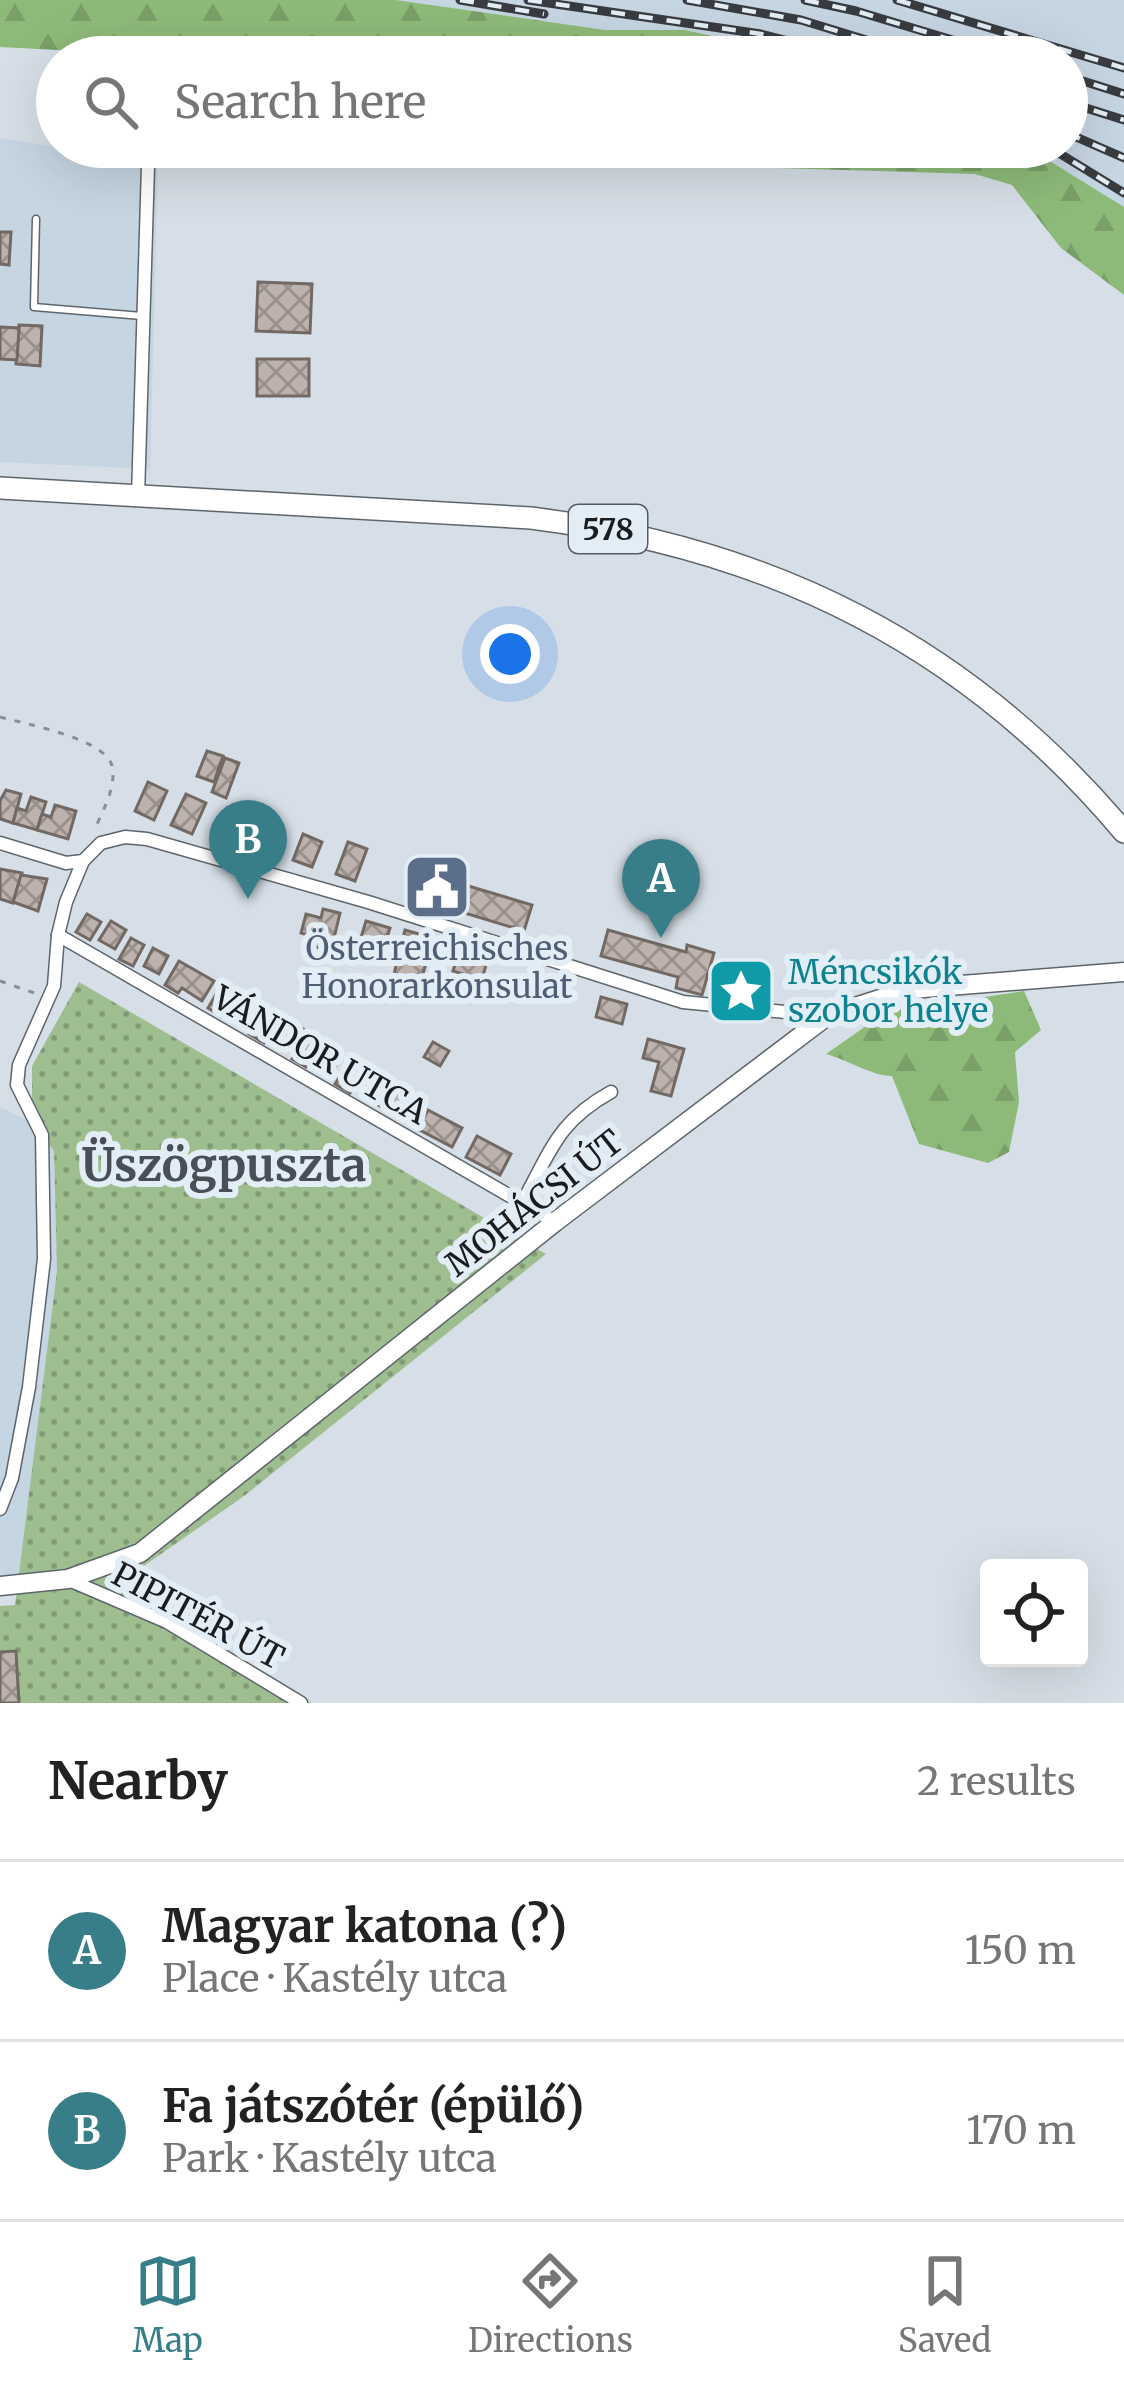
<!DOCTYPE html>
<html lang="en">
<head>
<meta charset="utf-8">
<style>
  :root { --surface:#fff; --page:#f6f6f6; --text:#222; --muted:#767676; --line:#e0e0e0; --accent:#377e89 }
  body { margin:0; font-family:Merriweather,serif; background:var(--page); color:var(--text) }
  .controls { position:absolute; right:36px; bottom:36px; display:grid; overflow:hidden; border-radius:12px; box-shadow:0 12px 48px #0002 }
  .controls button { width:108px; height:108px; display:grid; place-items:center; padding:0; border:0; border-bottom:3px solid var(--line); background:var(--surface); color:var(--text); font:60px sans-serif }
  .you { position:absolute; left:510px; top:654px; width:42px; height:42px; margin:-30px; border:9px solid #fff; border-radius:50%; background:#1a73e8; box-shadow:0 0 0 18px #1a73e833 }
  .badge { display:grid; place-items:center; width:78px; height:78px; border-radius:50%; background:var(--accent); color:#fff; font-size:39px; font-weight:700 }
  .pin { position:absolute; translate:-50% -99px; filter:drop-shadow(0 3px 6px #0008) }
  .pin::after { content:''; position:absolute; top:63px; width:42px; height:36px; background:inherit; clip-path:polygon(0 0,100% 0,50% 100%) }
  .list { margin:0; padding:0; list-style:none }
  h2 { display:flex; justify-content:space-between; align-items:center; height:156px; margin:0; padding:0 48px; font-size:51px }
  h2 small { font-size:39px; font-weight:400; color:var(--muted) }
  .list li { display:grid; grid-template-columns:78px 1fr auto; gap:36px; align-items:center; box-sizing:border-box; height:180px; padding:0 48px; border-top:3px solid var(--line) }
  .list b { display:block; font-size:45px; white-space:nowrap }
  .list p { margin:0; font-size:39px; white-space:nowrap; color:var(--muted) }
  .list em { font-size:39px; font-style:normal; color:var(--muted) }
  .icon { flex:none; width:66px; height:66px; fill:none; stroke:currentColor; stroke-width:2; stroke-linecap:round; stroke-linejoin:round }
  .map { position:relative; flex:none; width:1124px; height:1703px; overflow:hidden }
  .search { position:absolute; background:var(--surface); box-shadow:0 12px 48px #0002; left:36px; right:36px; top:36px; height:132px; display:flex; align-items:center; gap:30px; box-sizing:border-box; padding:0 42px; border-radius:66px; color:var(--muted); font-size:45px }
  .sheet { height:516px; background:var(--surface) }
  nav { display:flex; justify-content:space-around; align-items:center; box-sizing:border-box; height:168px; border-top:3px solid var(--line); background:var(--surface); font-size:33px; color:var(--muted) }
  nav a { display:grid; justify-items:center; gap:6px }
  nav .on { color:var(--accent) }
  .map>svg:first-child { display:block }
</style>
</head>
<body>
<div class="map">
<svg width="1124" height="1703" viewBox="0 0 1124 1703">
  <defs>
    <pattern id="grass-dots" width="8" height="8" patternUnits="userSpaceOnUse" patternTransform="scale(3)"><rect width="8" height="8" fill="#9ebe90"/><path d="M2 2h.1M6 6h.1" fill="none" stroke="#809a75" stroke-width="1.8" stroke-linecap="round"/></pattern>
    <pattern id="forest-firs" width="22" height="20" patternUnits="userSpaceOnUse" patternTransform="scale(3)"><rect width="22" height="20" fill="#8eba79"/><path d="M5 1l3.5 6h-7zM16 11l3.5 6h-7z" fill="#7a9f68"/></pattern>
    <pattern id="building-cross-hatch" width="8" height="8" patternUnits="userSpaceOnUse" patternTransform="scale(3)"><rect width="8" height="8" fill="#bdb2ad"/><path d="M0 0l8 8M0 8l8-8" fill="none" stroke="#99908c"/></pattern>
  </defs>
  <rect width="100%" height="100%" fill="#d6dfe7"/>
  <g fill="#c6d5e2">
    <polygon points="396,0 1124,0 1124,207 1027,147 1067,147 1067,57 809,57 685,30 605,30"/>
    <polygon points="0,138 158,163 150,469 0,462"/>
    <polygon points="0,1107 32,1122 54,1151 57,1271 19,1575 0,1575"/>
  </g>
  <polygon fill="url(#grass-dots)" points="79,982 546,1254 244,1496 118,1584 311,1703 0,1703 0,1606 15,1605 57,1271 54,1151 32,1122 32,1066"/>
  <g fill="url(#forest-firs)">
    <polygon points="0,0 396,0 605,30 685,30 809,57 192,57 0,47"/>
    <polygon points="574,147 1027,147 1124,207 1124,295 1061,248 1012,185 975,174 778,168 579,151"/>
    <path d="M1024,991L1041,1030L1015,1052L1019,1102L1009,1152L988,1163L919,1144L892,1076C872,1076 848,1060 826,1054L886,1012Z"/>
  </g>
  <g fill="url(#building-cross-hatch)" stroke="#736964" stroke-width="3">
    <polygon points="0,232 11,232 9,265 0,264"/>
    <polygon points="258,282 312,284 310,333 256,331"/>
    <polygon points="19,325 42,326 40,366 16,364"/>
    <polygon points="0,327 19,328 17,360 0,359"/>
    <rect x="257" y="359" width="52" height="37"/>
    <polygon points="207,751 223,756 214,782 197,776"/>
    <polygon points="225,758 239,763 226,798 212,792"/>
    <polygon points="148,782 167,791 154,820 135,811"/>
    <polygon points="6,790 21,794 13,823 0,819 0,801"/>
    <polygon points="186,794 206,803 192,834 171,825"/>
    <polygon points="31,797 46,802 37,830 13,823 17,808 26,811"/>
    <polygon points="55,805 76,811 68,839 37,830 42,814 51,817"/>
    <polygon points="227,808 246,816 234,844 215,836"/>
    <polygon points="259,818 280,827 269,854 248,846"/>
    <polygon points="303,834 322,842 312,867 293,860"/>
    <polygon points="348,842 367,849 355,881 336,874"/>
    <polygon points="430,864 455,871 444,910 419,902"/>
    <polygon points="0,869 22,873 13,903 0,899"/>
    <polygon points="21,875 47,879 38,911 13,902"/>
    <polygon points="465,885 532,905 524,931 458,911"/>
    <polygon points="323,909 340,913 334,938 343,940 340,953 311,946 314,937 301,933 306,914 321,918"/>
    <polygon points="87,914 101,922 90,940 76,932"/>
    <polygon points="111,921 126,930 115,949 99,940"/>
    <polygon points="366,921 390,928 382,954 358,947"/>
    <polygon points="405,930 433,938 420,985 393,978"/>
    <polygon points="608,930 686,952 687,945 714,953 702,995 676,988 678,977 601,956"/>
    <polygon points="131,938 144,945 133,966 119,959"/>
    <polygon points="153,948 168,956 159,974 144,966"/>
    <polygon points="459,952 487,961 482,980 453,971"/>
    <polygon points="179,961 214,981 202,1001 182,988 178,993 165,985"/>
    <polygon points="528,973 556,980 551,999 523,991"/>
    <polygon points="222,984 256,1004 245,1024 224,1011 221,1016 208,1008"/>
    <polygon points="601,997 627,1004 622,1024 596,1017"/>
    <polygon points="262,1013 276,1022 264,1043 249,1034"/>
    <polygon points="287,1019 308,1032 296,1053 274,1040"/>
    <polygon points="305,1038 318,1046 306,1067 292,1059"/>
    <polygon points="648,1039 684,1049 671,1096 651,1091 659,1062 643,1058"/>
    <polygon points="433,1042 449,1051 440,1066 424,1057"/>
    <polygon points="328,1047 342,1055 330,1076 315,1068"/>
    <polygon points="348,1064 362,1072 350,1093 335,1084"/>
    <polygon points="386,1086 416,1102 406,1120 376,1104"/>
    <polygon points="428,1110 462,1128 452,1147 418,1129"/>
    <polygon points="477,1136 511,1154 500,1175 466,1157"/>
    <polygon points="16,1651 19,1703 0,1703 0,1652"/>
  </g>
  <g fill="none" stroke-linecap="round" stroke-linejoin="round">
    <defs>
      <polyline id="service" points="36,219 34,307 142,316"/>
      <g id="minor">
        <polyline points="138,496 148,166"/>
        <polyline points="0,843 66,863 83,861 101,843 125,837 147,839 368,902 683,1002 826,1016"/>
        <polyline points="58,935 555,1222"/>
        <path d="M522,1203C551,1151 557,1122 611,1092"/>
        <polyline points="0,1509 12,1478 29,1387 44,1259 42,1135 17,1085 19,1065 54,986 58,935 66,902 83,861"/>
        <polyline points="69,1580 167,1622 301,1703"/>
      </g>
      <polyline id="secondary" points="0,1586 68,1579 140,1553 555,1222 827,1016 911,989 1124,972"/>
      <path id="primary" d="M0,488L531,518C771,548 967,645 1124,832"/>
    </defs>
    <use href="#service" stroke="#5d656c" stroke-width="9"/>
    <use href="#minor" stroke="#5d656c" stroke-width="15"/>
    <use href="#secondary" stroke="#5d656c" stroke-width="21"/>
    <use href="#primary" stroke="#5d656c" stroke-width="24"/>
    <g stroke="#878e94" stroke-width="3" stroke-dasharray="6 9" stroke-linecap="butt">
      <path d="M0,717C26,724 106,739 112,766C117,787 102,812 94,831"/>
      <polyline points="0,981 37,994"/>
    </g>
    <use href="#service" stroke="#fff" stroke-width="6"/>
    <use href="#minor" stroke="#fff" stroke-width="12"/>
    <use href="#secondary" stroke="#fff" stroke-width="18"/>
    <use href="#primary" stroke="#fff" stroke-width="21"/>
    <defs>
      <g id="rail">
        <polyline points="460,0 544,14"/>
        <polyline points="528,0 761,34 851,57"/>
        <polyline points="687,0 801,20 922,57"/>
        <polyline points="805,0 856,11 1009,57"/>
        <polyline points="897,0 1124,68"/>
        <polyline points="1067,76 1124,94"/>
        <polyline points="1067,102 1124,120"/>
        <polyline points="1067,133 1124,158"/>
        <polyline points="1049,147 1124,193"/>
      </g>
    </defs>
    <use href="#rail" stroke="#383c40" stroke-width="9"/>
    <use href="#rail" stroke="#e3edf5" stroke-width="4.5" stroke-dasharray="14" stroke-linecap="butt"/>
  </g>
  <defs>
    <symbol id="civic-square" viewBox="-11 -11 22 22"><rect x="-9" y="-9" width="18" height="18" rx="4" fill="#5c6f8a" stroke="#e3edf5"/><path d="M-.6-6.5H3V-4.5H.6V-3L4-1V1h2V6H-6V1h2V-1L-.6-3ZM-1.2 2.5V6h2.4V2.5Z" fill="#fff"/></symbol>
    <symbol id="sight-square" viewBox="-11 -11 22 22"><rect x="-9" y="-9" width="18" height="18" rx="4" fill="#0f9aa8" stroke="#e3edf5"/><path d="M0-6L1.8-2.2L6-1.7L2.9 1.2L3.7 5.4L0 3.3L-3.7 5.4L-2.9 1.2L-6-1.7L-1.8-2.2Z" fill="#fff"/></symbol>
  </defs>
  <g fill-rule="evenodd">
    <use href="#civic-square" x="399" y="849" width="76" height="76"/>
    <use href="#sight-square" x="703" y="953" width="76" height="76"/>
  </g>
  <g text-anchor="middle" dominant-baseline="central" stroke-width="12" stroke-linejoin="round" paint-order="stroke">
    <rect fill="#e3edf5" stroke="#565b60" stroke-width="3" x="569" y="505" width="78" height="48" rx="9"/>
    <g font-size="30" font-weight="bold" fill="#1a1d20">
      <text x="608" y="529">578</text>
    </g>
    <g font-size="33" fill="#4e5e75" stroke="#e3edf5">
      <text x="437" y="948">Österreichisches<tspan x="437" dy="38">Honorarkonsulat</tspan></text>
    </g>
    <g font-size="33" fill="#0d838f" stroke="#e3edf5" text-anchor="start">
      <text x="788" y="972">Méncsikók<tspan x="788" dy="38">szobor helye</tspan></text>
    </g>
    <g font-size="33" fill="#1a1d20" stroke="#e3edf5">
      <text transform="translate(320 1055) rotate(30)">VÁNDOR UTCA</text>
      <text transform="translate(534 1203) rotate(-38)">MOHÁCSI ÚT</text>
      <text transform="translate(198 1616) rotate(28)">PIPITÉR ÚT</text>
    </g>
    <g font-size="45" font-weight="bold" fill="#484f56" stroke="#e3edf5">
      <text x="224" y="1165">Üszögpuszta</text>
    </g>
  </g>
</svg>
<div class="controls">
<button><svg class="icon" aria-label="locate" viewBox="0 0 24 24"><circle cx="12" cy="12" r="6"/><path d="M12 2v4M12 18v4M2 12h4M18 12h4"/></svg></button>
</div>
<div class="you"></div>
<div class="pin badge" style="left:661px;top:938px">A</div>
<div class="pin badge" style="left:248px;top:899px">B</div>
<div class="search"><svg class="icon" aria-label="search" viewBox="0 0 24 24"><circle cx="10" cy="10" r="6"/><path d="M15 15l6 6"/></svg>Search here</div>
</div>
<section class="sheet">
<h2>Nearby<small>2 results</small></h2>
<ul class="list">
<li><span class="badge">A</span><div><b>Magyar katona (?)</b><p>Place · Kastély utca</p></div><em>150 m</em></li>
<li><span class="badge">B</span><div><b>Fa játszótér (épülő)</b><p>Park · Kastély utca</p></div><em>170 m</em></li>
</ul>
</section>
<nav>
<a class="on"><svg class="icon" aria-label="map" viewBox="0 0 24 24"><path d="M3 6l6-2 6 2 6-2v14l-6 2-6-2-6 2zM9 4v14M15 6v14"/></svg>Map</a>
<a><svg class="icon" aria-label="directions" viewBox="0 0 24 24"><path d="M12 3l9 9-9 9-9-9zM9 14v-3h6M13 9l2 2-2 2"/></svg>Directions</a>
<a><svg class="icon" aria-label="saved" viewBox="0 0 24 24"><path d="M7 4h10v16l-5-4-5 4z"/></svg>Saved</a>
</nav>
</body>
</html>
